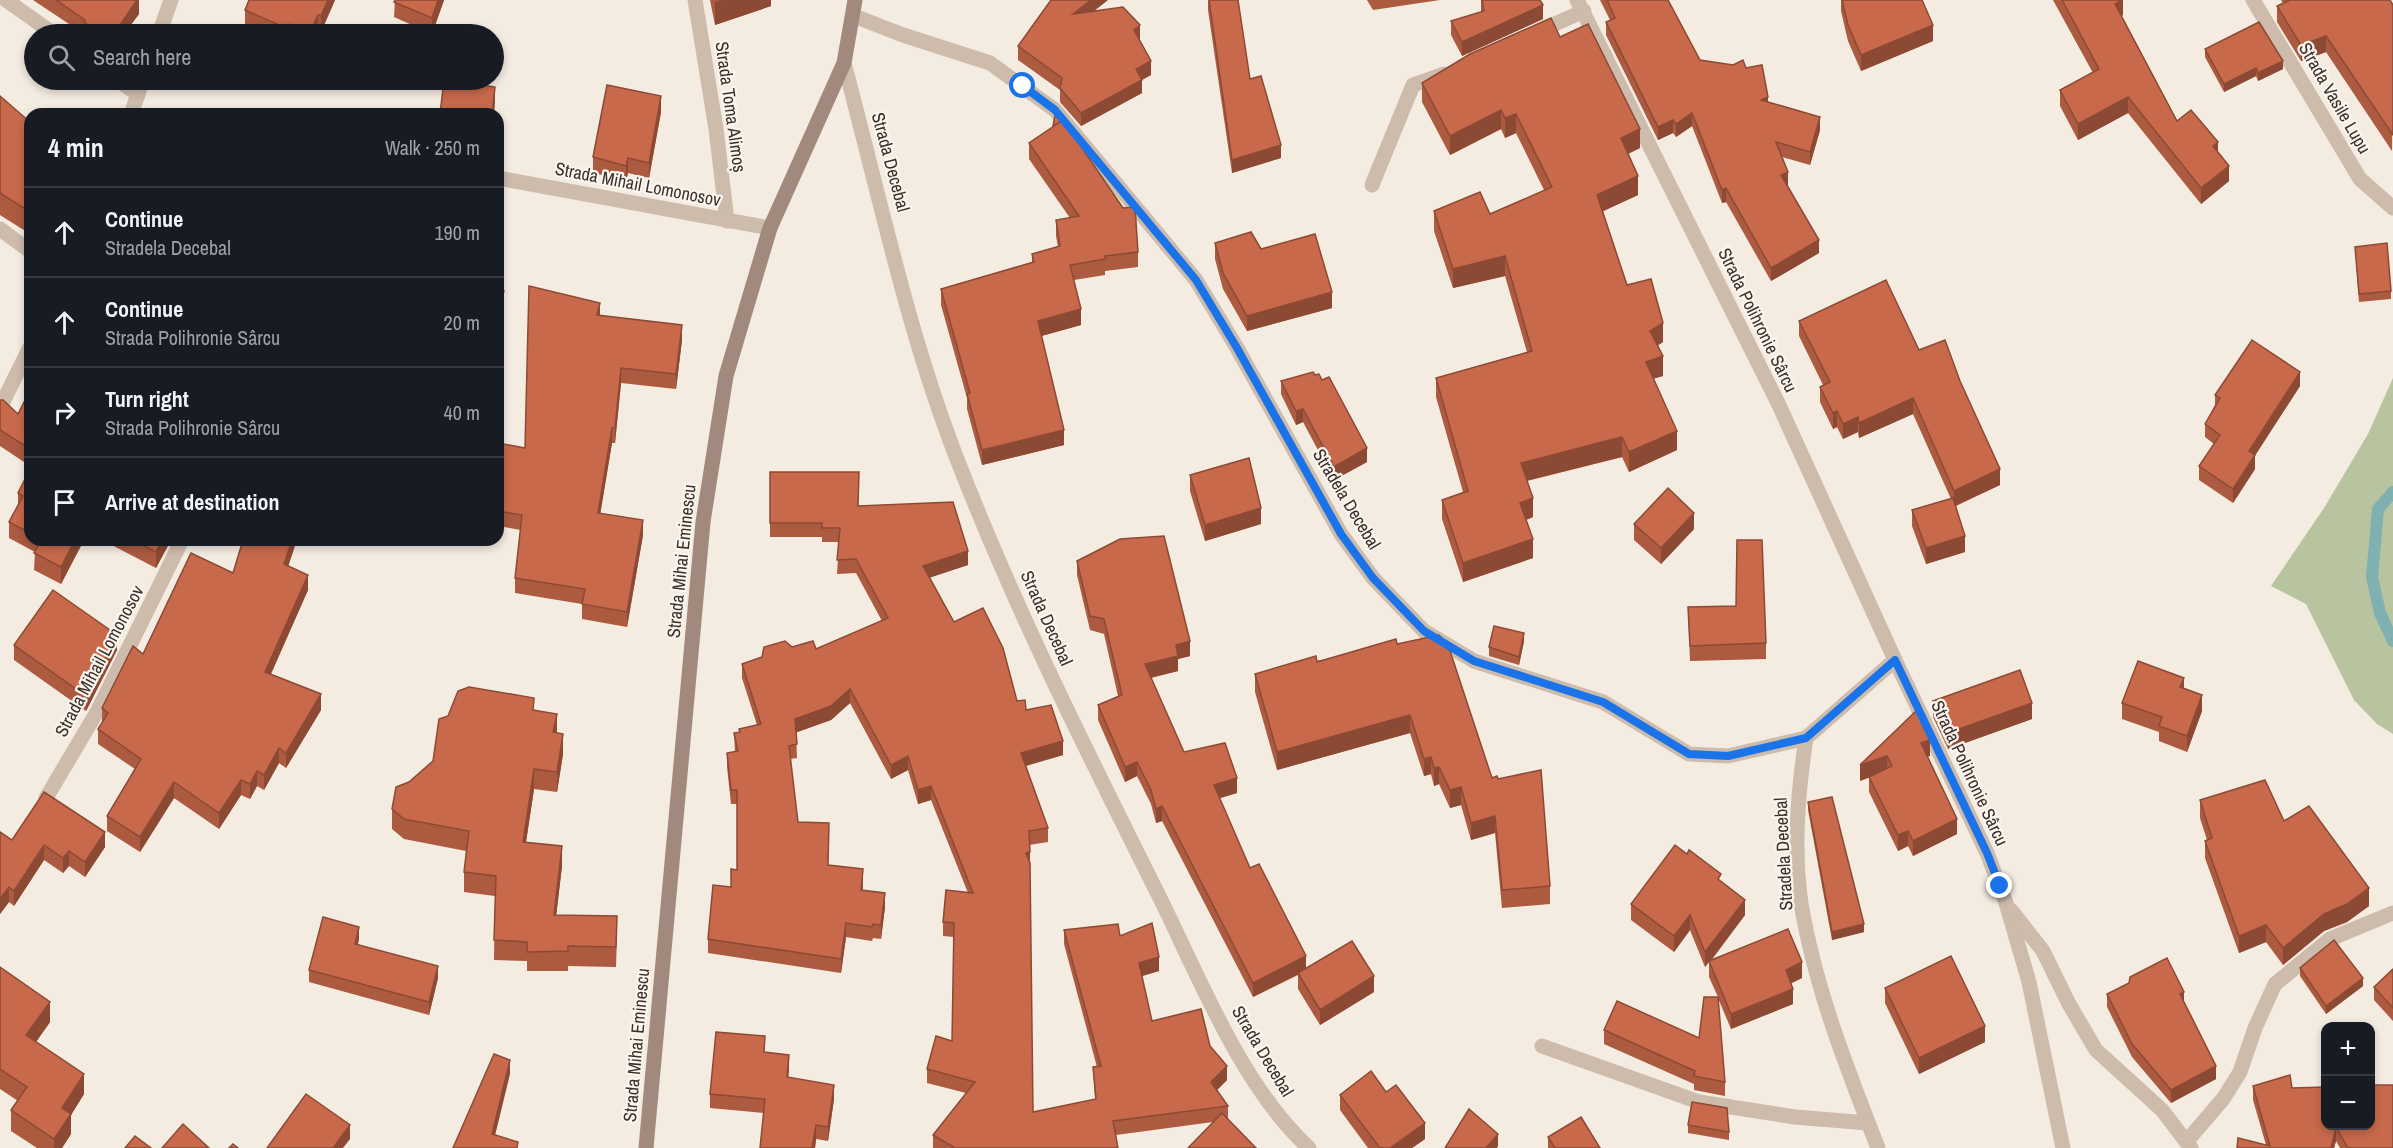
<!DOCTYPE html>
<html lang="en">
<head>
<meta charset="utf-8">
<style>
  :root { --surface:#171b24; --page:#242831; --text:#f1f3f6; --muted:#9ea1a6; --line:#363941 }
  body { margin:0; font-family:"Archivo Narrow",sans-serif; background:var(--page); color:var(--text) }
  .controls { position:absolute; right:18px; bottom:18px; display:grid; overflow:hidden; border-radius:12px; box-shadow:0 3px 9px #0003 }
  .controls button { width:54px; height:54px; display:grid; place-items:center; padding:0; border:0; border-bottom:2px solid var(--line); background:var(--surface); color:var(--text); font:30px sans-serif }
  .stop { position:absolute; width:18px; height:18px; margin:-14px; border:4px solid #1a73e8; border-radius:50%; background:#fff }
  .stop.end { background:#1a73e8; border-color:#fff; box-shadow:0 2px 6px #0008 }
  .list { margin:0; padding:0; list-style:none }
  h2 { display:flex; justify-content:space-between; align-items:center; height:78px; margin:0; padding:0 24px; font-size:26px }
  h2 small { font-size:20px; font-weight:400; color:var(--muted) }
  .list li { display:grid; grid-template-columns:39px 1fr auto; gap:18px; align-items:center; box-sizing:border-box; height:90px; padding:0 24px; border-top:2px solid var(--line) }
  .list b { display:block; font-size:22px; white-space:nowrap }
  .list p { margin:0; font-size:20px; white-space:nowrap; color:var(--muted) }
  .list em { font-size:20px; font-style:normal; color:var(--muted) }
  .icon { flex:none; width:33px; height:33px; fill:none; stroke:currentColor; stroke-width:2; stroke-linecap:round; stroke-linejoin:round }
  .map { position:relative; flex:none; width:2393px; height:1148px; overflow:hidden }
  .search { position:absolute; background:var(--surface); box-shadow:0 3px 9px #0003; left:24px; top:24px; width:480px; height:66px; display:flex; align-items:center; gap:15px; box-sizing:border-box; padding:0 21px; border-radius:33px; color:var(--muted); font-size:22px }
  .panel { position:absolute; background:var(--surface); box-shadow:0 3px 9px #0003; left:24px; top:108px; width:480px; height:438px; border-radius:18px }
  .map>svg:first-child { display:block }
</style>
</head>
<body>
<div class="map">
<svg width="2393" height="1148" viewBox="0 0 2393 1148">
  <rect width="100%" height="100%" fill="#f4ebe1"/>
  <polygon fill="#b8c4a0" points="2393,378 2393,734 2377,724 2354,700 2306,604 2271,586 2324,508 2368,434"/>
  <g fill="none" stroke-linecap="round" stroke-linejoin="round">
    <polyline stroke="#7fb0b2" stroke-width="12" points="2393,492 2378,509 2372,577 2380,613 2393,641"/>
    <g stroke="#cdbbac" stroke-width="15">
      <polyline points="1537,32 1584,11"/>
      <polyline points="1372,185 1413,85 1444,74"/>
    </g>
    <g stroke="#cdbbac" stroke-width="15">
      <polyline points="6,0 54,34"/>
      <polyline points="695,0 716,129 727,221"/>
      <polyline points="1577,0 1779,405 1895,660 1987,853 2006,903 2029,982 2063,1148"/>
      <polyline points="2253,0 2360,179 2393,208"/>
      <polyline points="854,16 903,35 990,63 1055,110 1196,280 1237,348 1341,534 1373,578 1424,631 1474,661 1603,702 1689,754 1728,756 1806,738 1895,660"/>
      <polyline points="159,34 171,0"/>
      <path d="M844,63C880,197 908,335 959,464C1017,613 1089,756 1160,898C1200,979 1242,1087 1309,1148"/>
      <polyline points="117,80 138,94"/>
      <polyline points="131,114 143,80"/>
      <polyline points="498,178 770,228"/>
      <polyline points="0,229 30,251"/>
      <polyline points="0,408 30,347"/>
      <path d="M1806,738C1798,792 1793,848 1801,903C1815,988 1847,1068 1878,1148"/>
      <polyline points="46,798 97,712 182,540"/>
      <polyline points="2011,910 2043,951 2069,1004 2096,1050 2162,1110 2191,1148"/>
      <polyline points="1542,1046 1699,1102 1795,1117 1868,1123"/>
      <polyline points="2187,1141 2223,1099 2240,1072 2255,1028 2275,984 2330,939 2393,913"/>
    </g>
    <polyline stroke="#a18a7d" stroke-width="15" points="646,1148 703,522 726,376 770,228 844,63 855,0"/>
  </g>
  <g fill="#ac5a40">
    <polygon points="33,0 139,0 139,14 124,34 84,34"/>
    <polygon points="335,0 321,32 318,30 316,34 265,34 245,26 245,10"/>
    <polygon points="395,0 444,0 432,34 394,17"/>
    <polygon points="710,0 771,0 771,6 715,25"/>
    <polygon points="1108,0 1094,11 1140,39 1139,40 1151,75 1142,80 1142,93 1081,126 1060,102 1060,90 1018,60 1018,46"/>
    <polygon points="1208,0 1250,79 1281,158 1232,173 1208,10"/>
    <polygon points="1367,0 1440,0 1373,10"/>
    <polygon points="1481,0 1543,19 1462,56 1451,35 1451,21 1481,12"/>
    <polygon points="1600,0 1668,0 1700,60 1746,68 1768,102 1820,130 1810,165 1782,157 1788,186 1819,253 1771,281 1726,202 1722,203 1692,126 1676,137 1673,133 1658,140 1606,35 1606,22 1610,20"/>
    <polygon points="1841,0 1922,0 1933,41 1861,71 1848,41 1841,11"/>
    <polygon points="2053,0 2123,0 2123,15 2122,16 2177,121 2218,152 2229,181 2201,204 2128,113 2078,140 2060,106 2060,90 2093,73"/>
    <polygon points="2281,0 2352,0 2393,5 2392,151 2326,52 2301,61 2277,22 2277,6 2283,3"/>
    <polygon points="1560,37 1640,148 1628,154 1638,195 1603,211 1627,285 1663,342 1657,346 1663,376 1654,378 1677,450 1629,472 1622,457 1527,481 1533,517 1526,520 1533,558 1463,582 1442,519 1442,500 1463,492 1436,397 1436,378 1527,352 1505,276 1453,288 1434,231 1434,211 1490,214 1544,190 1516,133 1505,138 1501,129 1450,155 1422,102 1422,83"/>
    <polygon points="2205,49 2283,69 2258,81 2256,76 2224,92 2205,57"/>
    <polygon points="0,96 30,122 30,234 0,215"/>
    <polygon points="661,112 649,178 628,173 626,181 593,173 593,157"/>
    <polygon points="1064,121 1138,252 1138,267 1105,271 1105,275 1074,280 1081,325 1041,336 1064,445 982,465 967,409 967,398 941,305 941,289 1032,262 1032,254 1058,247 1056,236 1056,220 1070,218 1029,159 1029,143"/>
    <polygon points="1215,243 1261,249 1332,308 1247,331 1223,289 1215,259"/>
    <polygon points="2355,247 2391,291 2391,299 2359,302"/>
    <polygon points="600,315 682,340 676,389 621,383 615,443 612,443 600,513 643,535 627,627 582,619 582,604 515,593 515,578 521,530 498,526 498,443 525,448"/>
    <polygon points="1799,321 1919,350 1960,381 2000,485 1956,506 1965,552 1926,564 1912,526 1912,510 1951,499 1913,414 1859,438 1858,432 1843,439 1837,427 1833,429 1820,402 1820,387 1823,385 1799,336"/>
    <polygon points="1315,375 1367,462 1334,480 1303,422 1296,425 1281,394 1281,381"/>
    <polygon points="2300,386 2255,455 2255,469 2233,503 2199,480 2199,466 2214,444 2205,437 2205,424 2215,405 2215,395"/>
    <polygon points="30,390 30,466 0,446 0,400 18,414"/>
    <polygon points="30,469 30,540 84,540 61,584 34,570 35,552 9,538 9,522 18,505 18,493"/>
    <polygon points="770,472 858,506 968,565 930,577 954,622 1017,701 1026,710 1063,755 1026,766 1048,828 1048,842 1029,845 1033,1112 1095,1099 1093,1067 1097,1067 1064,944 1064,930 1120,936 1159,971 1141,976 1152,1021 1210,1046 1227,1080 1217,1090 1228,1106 1228,1120 1116,1135 1118,1148 933,1148 933,1135 966,1093 927,1083 927,1069 952,1041 954,937 943,936 943,922 968,893 931,800 918,804 908,770 891,779 850,703 831,720 796,732 797,758 790,759 798,822 828,865 863,883 863,890 885,907 881,939 873,938 872,941 846,937 841,973 708,953 708,939 731,887 737,870 737,804 731,804 727,767 727,753 735,752 734,733 739,732 739,729 757,725 742,678 742,664 792,647 816,649 882,621 856,573 837,574 839,542 822,542 822,537 770,537"/>
    <polygon points="1190,475 1261,524 1205,541 1190,491"/>
    <polygon points="1634,524 1694,529 1661,564 1634,540"/>
    <polygon points="102,540 171,540 156,568"/>
    <polygon points="1077,561 1190,656 1178,659 1178,671 1151,678 1184,752 1237,793 1219,798 1250,868 1306,969 1374,992 1320,1025 1298,989 1298,975 1253,997 1162,821 1156,823 1151,804 1137,776 1125,782 1098,720 1098,705 1118,696 1104,634 1090,630 1077,575"/>
    <polygon points="288,566 308,590 271,674 321,710 286,768 279,763 264,790 257,786 250,799 241,795 219,829 174,798 140,852 107,831 107,816 135,769 98,744 98,729 102,724 102,708 143,654 233,573"/>
    <polygon points="1688,607 1766,643 1766,659 1690,661"/>
    <polygon points="1524,641 1519,665 1489,656 1489,647"/>
    <polygon points="1397,644 1492,778 1498,779 1550,886 1550,904 1502,908 1495,833 1471,840 1461,805 1450,808 1439,784 1434,786 1431,774 1424,776 1410,733 1277,770 1255,692 1255,674"/>
    <polygon points="14,645 117,650 86,711 14,660"/>
    <polygon points="2184,689 2202,711 2187,752 2159,741 2159,732 2122,719 2122,703"/>
    <polygon points="1933,701 2032,719 1948,749 1933,717"/>
    <polygon points="534,710 557,733 563,754 557,792 534,789 526,842 562,866 556,915 617,936 616,967 568,966 568,971 527,971 527,961 494,960 495,896 464,892 464,872 466,851 404,839 392,829 392,809 409,782"/>
    <polygon points="1916,711 1930,756 1927,756 1957,834 1913,856 1908,846 1898,851 1869,792 1869,777 1860,781"/>
    <polygon points="2200,800 2284,821 2369,906 2347,922 2324,931 2283,965 2266,942 2239,953 2205,858 2205,841 2207,840 2200,818"/>
    <polygon points="1808,802 1864,932 1832,940 1808,810"/>
    <polygon points="0,832 12,840 105,847 85,877 69,866 63,873 44,860 14,906 9,902 0,914"/>
    <polygon points="1721,882 1745,915 1711,961 1802,978 1791,983 1793,1004 1731,1029 1718,998 1725,1082 1725,1096 1694,1090 1694,1084 1604,1044 1604,1030 1699,1038 1718,997 1709,977 1709,962 1705,967 1690,930 1674,952 1631,920 1631,904"/>
    <polygon points="359,939 358,944 438,978 429,1015 309,982 309,970"/>
    <polygon points="0,967 50,1022 36,1042 84,1094 71,1115 71,1134 62,1148 37,1148 11,1131 11,1110 18,1101 0,1089"/>
    <polygon points="2300,968 2363,986 2326,1014 2300,976"/>
    <polygon points="2393,969 2393,1021 2374,1000 2374,987"/>
    <polygon points="1885,988 1985,1042 1919,1074 1885,1003"/>
    <polygon points="2107,994 2184,1003 2216,1079 2171,1103 2132,1057 2107,1007"/>
    <polygon points="765,1052 789,1069 788,1077 834,1099 828,1141 816,1139 815,1148 760,1148 764,1113 710,1108 710,1094"/>
    <polygon points="2253,1086 2292,1088 2370,1125 2393,1148 2340,1148 2336,1141 2334,1148 2237,1148 2266,1145 2253,1100"/>
    <polygon points="1386,1092 1425,1139 1412,1148 1368,1148 1340,1110 1340,1095"/>
    <polygon points="1688,1125 1729,1132 1729,1140 1688,1133"/>
    <polygon points="1548,1137 1600,1148 1548,1148"/>
  </g>
  <g fill="#8c4a34">
    <polygon points="137,0 139,0 139,14 124,34 114,34"/>
    <polygon points="328,0 335,0 321,32 321,16"/>
    <polygon points="438,0 444,0 432,34 432,18"/>
    <polygon points="722,0 771,0 771,6 715,25 715,2"/>
    <polygon points="1091,0 1108,0 1073,27 1073,14"/>
    <polygon points="2122,0 2123,0 2123,15 2115,19 2115,4"/>
    <polygon points="1543,5 1543,19 1462,56 1462,42"/>
    <polygon points="318,15 318,30 316,34 309,34"/>
    <polygon points="1140,25 1140,39 1134,44 1134,30"/>
    <polygon points="1933,25 1933,41 1861,71 1861,55"/>
    <polygon points="2326,36 2326,52 2301,61 2301,45"/>
    <polygon points="1151,61 1151,75 1136,83 1136,69"/>
    <polygon points="2283,61 2283,69 2258,81 2258,73"/>
    <polygon points="2256,68 2256,76 2224,92 2224,84"/>
    <polygon points="1142,80 1142,93 1081,126 1081,113"/>
    <polygon points="495,87 495,103 494,114 492,114"/>
    <polygon points="661,96 661,112 649,178 649,163"/>
    <polygon points="1768,97 1768,110 1761,100"/>
    <polygon points="2128,97 2128,113 2078,140 2078,124"/>
    <polygon points="1501,110 1501,129 1450,155 1450,136"/>
    <polygon points="1692,113 1692,126 1676,137 1676,124"/>
    <polygon points="1516,114 1516,133 1505,138 1505,118"/>
    <polygon points="1820,117 1820,130 1810,165 1810,152"/>
    <polygon points="1673,120 1673,133 1658,140 1658,127"/>
    <polygon points="1640,129 1640,148 1621,157 1621,138"/>
    <polygon points="2218,142 2218,158 2213,146"/>
    <polygon points="1281,145 1281,158 1232,173 1232,160"/>
    <polygon points="628,158 628,173 626,181 626,166"/>
    <polygon points="2229,166 2229,181 2201,204 2201,188"/>
    <polygon points="1788,172 1788,185 1781,188 1781,175"/>
    <polygon points="1638,176 1638,195 1597,214 1597,195"/>
    <polygon points="1726,188 1726,202 1722,203 1722,190"/>
    <polygon points="1819,240 1819,253 1771,281 1771,268"/>
    <polygon points="1505,256 1505,276 1453,288 1453,269"/>
    <polygon points="504,291 504,306 498,324 498,309"/>
    <polygon points="1332,292 1332,308 1247,331 1247,316"/>
    <polygon points="600,303 600,318 597,315"/>
    <polygon points="1081,309 1081,325 1038,337 1038,321"/>
    <polygon points="1663,323 1663,342 1650,350 1650,331"/>
    <polygon points="682,325 682,340 676,389 676,374"/>
    <polygon points="1663,356 1663,376 1646,381 1646,362"/>
    <polygon points="621,368 621,383 615,443 615,428"/>
    <polygon points="2300,372 2300,386 2249,465 2249,451"/>
    <polygon points="1913,398 1913,414 1859,438 1859,423"/>
    <polygon points="1303,409 1303,422 1296,425 1296,411"/>
    <polygon points="1837,411 1837,427 1833,429 1833,413"/>
    <polygon points="1858,417 1858,432 1843,439 1843,424"/>
    <polygon points="612,428 612,443 598,528 598,513"/>
    <polygon points="1064,430 1064,445 982,465 982,450"/>
    <polygon points="1677,431 1677,450 1629,472 1629,452"/>
    <polygon points="1622,437 1622,457 1521,482 1521,463"/>
    <polygon points="1367,448 1367,462 1334,480 1334,467"/>
    <polygon points="2255,455 2255,469 2233,503 2233,489"/>
    <polygon points="2000,469 2000,485 1954,506 1954,491"/>
    <polygon points="1533,498 1533,517 1520,522 1520,503"/>
    <polygon points="1261,508 1261,524 1205,541 1205,525"/>
    <polygon points="1694,513 1694,529 1661,564 1661,548"/>
    <polygon points="643,520 643,535 627,627 627,612"/>
    <polygon points="1965,536 1965,552 1926,564 1926,548"/>
    <polygon points="1533,539 1533,558 1463,582 1463,563"/>
    <polygon points="75,540 84,540 61,584 61,567"/>
    <polygon points="162,540 171,540 156,568 156,552"/>
    <polygon points="292,540 297,540 284,579 284,564"/>
    <polygon points="968,551 968,565 923,580 923,566"/>
    <polygon points="308,575 308,590 265,687 265,672"/>
    <polygon points="1524,633 1524,641 1519,665 1519,657"/>
    <polygon points="117,635 117,650 86,711 86,696"/>
    <polygon points="1190,641 1190,656 1178,659 1178,671 1145,679 1145,664 1176,645"/>
    <polygon points="2184,678 2184,693 2180,687"/>
    <polygon points="850,689 850,703 831,720 795,733 795,719"/>
    <polygon points="321,694 321,710 286,768 286,753"/>
    <polygon points="2202,695 2202,711 2187,752 2187,736"/>
    <polygon points="2032,703 2032,719 1948,749 1948,733"/>
    <polygon points="557,714 557,733 553,732"/>
    <polygon points="1410,715 1410,733 1277,770 1277,752"/>
    <polygon points="563,734 563,754 557,792 557,772"/>
    <polygon points="1930,740 1930,756 1921,759 1921,743"/>
    <polygon points="1063,741 1063,755 1021,767 1021,753"/>
    <polygon points="279,748 279,763 264,790 264,775"/>
    <polygon points="908,756 908,770 891,779 891,765"/>
    <polygon points="1887,756 1887,771 1860,781 1860,765"/>
    <polygon points="1431,757 1431,774 1424,776 1424,759"/>
    <polygon points="1137,762 1137,776 1125,782 1125,767"/>
    <polygon points="1439,767 1439,784 1434,786 1434,768"/>
    <polygon points="534,769 534,789 523,862 523,842"/>
    <polygon points="257,771 257,786 250,799 250,784"/>
    <polygon points="1237,778 1237,793 1214,800 1214,785"/>
    <polygon points="241,780 241,795 219,829 219,813"/>
    <polygon points="174,782 174,798 140,852 140,837"/>
    <polygon points="931,786 931,800 918,804 918,790"/>
    <polygon points="1461,787 1461,805 1450,808 1450,790"/>
    <polygon points="1162,806 1162,821 1156,823 1156,809"/>
    <polygon points="1495,816 1495,833 1471,840 1471,823"/>
    <polygon points="1957,819 1957,834 1913,856 1913,841"/>
    <polygon points="1908,831 1908,846 1898,851 1898,835"/>
    <polygon points="105,832 105,847 85,877 85,862"/>
    <polygon points="44,845 44,860 14,906 14,891"/>
    <polygon points="562,846 562,866 554,935 554,915"/>
    <polygon points="69,851 69,866 63,873 63,858"/>
    <polygon points="1030,852 1030,866 1026,853"/>
    <polygon points="863,869 863,883 861,904 861,890"/>
    <polygon points="9,887 9,902 0,914 0,899"/>
    <polygon points="2369,888 2369,906 2347,922 2324,931 2283,965 2283,948 2324,914"/>
    <polygon points="885,893 885,907 881,939 881,925"/>
    <polygon points="1745,900 1745,915 1705,967 1705,952"/>
    <polygon points="1690,915 1690,930 1674,952 1674,936"/>
    <polygon points="846,923 846,937 841,973 841,959"/>
    <polygon points="1864,924 1864,932 1832,940 1832,932"/>
    <polygon points="2266,925 2266,942 2239,953 2239,936"/>
    <polygon points="359,927 359,939 355,956 355,944"/>
    <polygon points="1306,956 1306,970 1253,997 1253,983"/>
    <polygon points="1159,957 1159,971 1139,977 1139,963"/>
    <polygon points="1802,962 1802,978 1786,986 1786,970"/>
    <polygon points="438,966 438,978 429,1015 429,1002"/>
    <polygon points="1374,976 1374,992 1320,1025 1320,1010"/>
    <polygon points="2363,978 2363,986 2326,1014 2326,1006"/>
    <polygon points="1793,989 1793,1004 1731,1029 1731,1014"/>
    <polygon points="2184,992 2184,1005 2180,994"/>
    <polygon points="50,1002 50,1022 26,1056 26,1035"/>
    <polygon points="1985,1026 1985,1042 1919,1074 1919,1058"/>
    <polygon points="789,1055 789,1069 787,1091 787,1077"/>
    <polygon points="510,1060 510,1074 492,1148 492,1134"/>
    <polygon points="1227,1066 1227,1080 1211,1096 1211,1082"/>
    <polygon points="2216,1066 2216,1079 2171,1103 2171,1090"/>
    <polygon points="84,1074 84,1094 71,1115 71,1134 62,1148 54,1148 54,1139 62,1108"/>
    <polygon points="834,1085 834,1099 828,1141 828,1127"/>
    <polygon points="1425,1123 1425,1139 1412,1148 1390,1148"/>
    <polygon points="350,1125 350,1139 343,1148 333,1148"/>
    <polygon points="816,1125 816,1139 815,1148 812,1148"/>
    <polygon points="2336,1127 2336,1141 2334,1148 2331,1148"/>
    <polygon points="1498,1134 1498,1146 1497,1148 1486,1148"/>
  </g>
  <g fill="#c8694b" stroke="#8c4a34" stroke-width="1.5">
    <polygon points="56,0 137,0 114,34 101,34 84,22 85,20"/>
    <polygon points="249,0 328,0 321,16 318,15 309,34 288,24 286,28 245,10"/>
    <polygon points="395,0 438,0 432,18 394,2"/>
    <polygon points="1051,0 1091,0 1073,14 1123,7 1140,25 1134,30 1151,61 1136,69 1142,80 1081,113 1060,88 1062,78 1018,46"/>
    <polygon points="1209,0 1238,0 1250,79 1261,76 1281,145 1232,160"/>
    <polygon points="1482,0 1540,0 1543,5 1462,42 1451,21 1484,11"/>
    <polygon points="1607,0 1668,0 1700,60 1733,65 1743,60 1746,68 1762,65 1768,97 1761,100 1820,117 1810,152 1776,142 1788,172 1781,175 1819,240 1771,268 1726,188 1722,190 1692,113 1676,124 1673,120 1658,127 1606,22 1615,18"/>
    <polygon points="1842,0 1922,0 1933,25 1861,55 1848,25"/>
    <polygon points="2062,0 2122,0 2115,4 2177,121 2191,110 2218,142 2213,146 2229,166 2201,188 2128,97 2078,124 2060,90 2099,69"/>
    <polygon points="2290,0 2390,0 2393,5 2393,135 2326,36 2301,45 2277,6"/>
    <polygon points="1551,18 1560,37 1588,24 1640,129 1621,138 1638,176 1597,195 1627,285 1651,279 1663,323 1650,331 1663,356 1646,362 1677,431 1629,452 1622,437 1521,463 1533,498 1520,503 1533,539 1463,563 1442,500 1468,491 1436,378 1532,351 1505,256 1453,269 1434,211 1480,192 1490,214 1552,187 1516,114 1505,118 1501,110 1450,136 1422,83 1470,54"/>
    <polygon points="2259,22 2283,61 2258,73 2256,68 2224,84 2205,49"/>
    <polygon points="444,80 454,80 495,87 492,114 440,114"/>
    <polygon points="607,85 661,96 649,163 628,158 626,166 593,157"/>
    <polygon points="0,96 30,122 30,212 0,193"/>
    <polygon points="1056,110 1064,120 1053,126"/>
    <polygon points="1063,120 1123,208 1135,207 1138,252 1105,256 1105,259 1070,265 1081,309 1038,321 1064,430 982,450 967,394 970,393 941,289 1034,262 1032,254 1060,246 1056,220 1079,216 1029,143"/>
    <polygon points="1251,232 1261,249 1315,234 1332,292 1247,316 1223,273 1215,243"/>
    <polygon points="2387,243 2391,291 2359,294 2355,247"/>
    <polygon points="1886,280 1919,350 1945,340 1960,381 2000,469 1954,491 1913,398 1859,423 1858,417 1843,424 1837,411 1833,413 1820,387 1830,382 1799,321"/>
    <polygon points="529,286 600,303 597,315 682,325 676,374 621,368 615,428 612,428 598,513 643,520 627,612 582,604 585,589 515,578 522,515 498,511 498,443 525,448"/>
    <polygon points="498,290 504,291 498,309"/>
    <polygon points="2252,340 2300,372 2249,451 2255,455 2233,489 2199,466 2220,435 2205,424 2220,398 2215,395"/>
    <polygon points="1313,372 1315,375 1319,374 1322,380 1329,377 1367,448 1334,467 1303,409 1296,411 1281,381"/>
    <polygon points="30,390 30,449 0,430 0,400 3,400 18,414"/>
    <polygon points="1249,458 1261,508 1205,525 1190,475"/>
    <polygon points="30,469 30,533 9,522 23,496 18,493"/>
    <polygon points="770,472 859,472 858,506 953,502 968,551 923,566 954,622 983,608 1003,648 1017,701 1025,700 1026,710 1051,705 1063,741 1021,753 1048,828 1029,831 1030,852 1026,853 1030,863 1033,1112 1096,1099 1093,1067 1101,1066 1064,930 1118,924 1120,936 1152,923 1159,957 1139,963 1152,1021 1201,1009 1210,1046 1227,1066 1211,1082 1228,1106 1113,1121 1118,1148 955,1148 933,1135 975,1082 927,1069 936,1036 952,1041 954,923 943,922 946,890 973,893 931,786 918,790 908,756 891,765 850,689 831,706 795,719 797,744 789,746 798,822 829,823 828,865 863,869 861,890 885,893 881,925 873,924 872,927 846,923 841,959 708,939 713,885 731,887 731,869 737,870 737,790 731,790 727,753 738,751 734,733 740,732 739,729 761,724 742,664 762,657 764,647 785,641 792,647 813,641 816,649 888,618 856,559 837,560 840,528 822,528 822,523 770,523"/>
    <polygon points="1668,488 1694,513 1661,548 1634,524"/>
    <polygon points="1953,498 1965,536 1926,548 1912,510"/>
    <polygon points="1164,536 1190,641 1176,645 1178,656 1145,664 1184,752 1225,743 1237,778 1214,785 1250,868 1259,864 1306,956 1253,983 1162,806 1156,809 1151,790 1137,762 1125,767 1098,705 1122,695 1104,619 1090,616 1077,561 1120,539"/>
    <polygon points="41,540 75,540 61,567 34,553"/>
    <polygon points="134,540 162,540 156,552"/>
    <polygon points="243,540 292,540 284,564 308,575 265,672 321,694 286,753 279,748 264,775 257,771 250,784 241,780 219,813 174,782 140,837 107,816 141,759 98,729 108,713 102,708 133,646 143,654 191,553 233,573"/>
    <polygon points="1737,540 1762,540 1766,643 1690,646 1688,607 1736,606"/>
    <polygon points="53,590 117,635 86,696 14,645"/>
    <polygon points="1494,626 1524,633 1519,657 1489,647"/>
    <polygon points="1439,635 1448,645 1492,778 1497,776 1498,779 1541,770 1550,886 1502,890 1495,816 1471,823 1461,787 1450,790 1439,767 1434,768 1431,757 1424,759 1410,715 1277,752 1255,674 1316,656 1317,662 1396,639 1397,644"/>
    <polygon points="2138,661 2184,678 2180,687 2202,695 2187,736 2159,726 2162,717 2122,703"/>
    <polygon points="2020,670 2032,703 1948,733 1933,701"/>
    <polygon points="469,687 534,698 533,710 557,714 553,732 563,734 557,772 534,769 523,842 562,846 554,915 617,916 616,947 568,946 568,951 527,952 527,942 494,940 496,876 464,872 469,831 404,819 392,809 396,787 409,782 433,761 439,719 448,716 458,691"/>
    <polygon points="1916,711 1930,740 1921,743 1957,819 1913,841 1908,831 1898,835 1869,777 1892,766 1887,756 1860,765"/>
    <polygon points="2265,780 2284,821 2309,806 2369,888 2347,904 2324,914 2283,948 2266,925 2239,936 2205,841 2212,838 2200,800"/>
    <polygon points="44,792 105,832 85,862 69,851 63,858 44,845 14,891 9,887 0,899 0,832 12,840"/>
    <polygon points="1832,797 1864,924 1832,932 1808,802"/>
    <polygon points="1675,845 1687,854 1689,850 1721,874 1718,879 1745,900 1705,952 1690,915 1674,936 1631,904"/>
    <polygon points="323,917 359,927 355,944 438,966 429,1002 309,970"/>
    <polygon points="1788,929 1802,962 1786,970 1793,989 1731,1014 1709,961"/>
    <polygon points="2334,940 2363,978 2326,1006 2300,968"/>
    <polygon points="1352,941 1374,976 1320,1010 1298,973"/>
    <polygon points="1951,956 1985,1026 1919,1058 1885,988"/>
    <polygon points="2167,958 2184,992 2180,994 2216,1066 2171,1090 2132,1044 2107,994 2129,983 2130,977"/>
    <polygon points="0,967 50,1002 26,1035 84,1074 62,1108 71,1114 54,1139 11,1110 27,1087 0,1069"/>
    <polygon points="2393,969 2393,1008 2374,987"/>
    <polygon points="1704,997 1718,997 1725,1082 1694,1076 1695,1071 1604,1030 1617,1001 1699,1038"/>
    <polygon points="716,1032 765,1036 764,1052 789,1055 787,1077 834,1085 828,1127 816,1125 812,1148 760,1148 765,1099 710,1094"/>
    <polygon points="494,1054 510,1060 492,1134 518,1142 517,1148 453,1148"/>
    <polygon points="1371,1071 1386,1092 1396,1085 1425,1123 1390,1148 1380,1148 1340,1095"/>
    <polygon points="2290,1075 2292,1088 2325,1087 2325,1125 2370,1125 2370,1085 2393,1085 2393,1148 2348,1148 2336,1127 2331,1148 2237,1148 2238,1138 2270,1146 2253,1086"/>
    <polygon points="306,1094 350,1125 333,1148 267,1148"/>
    <polygon points="1692,1102 1727,1108 1729,1132 1688,1125"/>
    <polygon points="1469,1109 1498,1134 1486,1148 1445,1148"/>
    <polygon points="1222,1113 1256,1148 1188,1148"/>
    <polygon points="1581,1117 1600,1148 1555,1148 1548,1137"/>
    <polygon points="183,1124 209,1148 162,1148"/>
    <polygon points="135,1136 151,1148 125,1148"/>
    <polygon points="233,1144 238,1148 229,1148"/>
  </g>
  <g fill="none" stroke-linecap="round" stroke-linejoin="round">
    <polyline stroke="#1a73e8" stroke-width="8" points="1023,86 1055,110 1196,280 1237,348 1341,534 1373,578 1424,631 1474,661 1603,702 1689,754 1728,756 1806,738 1895,660 1987,853 2000,886"/>
  </g>
  <g text-anchor="middle" dominant-baseline="central" stroke-width="4.5" stroke-linejoin="round" paint-order="stroke">
    <g font-size="18" fill="#3b302b" stroke="#fbf5ee">
      <text transform="translate(2335 98) rotate(60)">Strada Vasile Lupu</text>
      <text transform="translate(731 107) rotate(82)">Strada Toma Alimoș</text>
      <text transform="translate(891 162) rotate(75)">Strada Decebal</text>
      <text transform="translate(638 184) rotate(11)">Strada Mihail Lomonosov</text>
      <text transform="translate(1758 320) rotate(64)">Strada Polihronie Sârcu</text>
      <text transform="translate(1347 499) rotate(59)">Stradela Decebal</text>
      <text transform="translate(681 561) rotate(-84)">Strada Mihai Eminescu</text>
      <text transform="translate(1047 618) rotate(66)">Strada Decebal</text>
      <text transform="translate(99 661) rotate(-62)">Strada Mihail Lomonosov</text>
      <text transform="translate(1970 773) rotate(65)">Strada Polihronie Sârcu</text>
      <text transform="translate(1783 854) rotate(-93)">Stradela Decebal</text>
      <text transform="translate(636 1045) rotate(-85)">Strada Mihai Eminescu</text>
      <text transform="translate(1263 1051) rotate(59)">Strada Decebal</text>
    </g>
  </g>
</svg>
<div class="controls">
<button>+</button>
<button>−</button>
</div>
<div class="stop" style="left:1023px;top:86px"></div>
<div class="stop end" style="left:2000px;top:886px"></div>
<div class="search"><svg class="icon" aria-label="search" viewBox="0 0 24 24"><circle cx="10" cy="10" r="6"/><path d="M15 15l6 6"/></svg>Search here</div>
<section class="panel">
<h2>4 min<small>Walk · 250 m</small></h2>
<ul class="list">
<li><svg class="icon" aria-label="ahead" viewBox="0 0 24 24"><path d="M12 20V5M6 11l6-6 6 6"/></svg><div><b>Continue</b><p>Stradela Decebal</p></div><em>190 m</em></li>
<li><svg class="icon" aria-label="ahead" viewBox="0 0 24 24"><path d="M12 20V5M6 11l6-6 6 6"/></svg><div><b>Continue</b><p>Strada Polihronie Sârcu</p></div><em>20 m</em></li>
<li><svg class="icon" aria-label="right" viewBox="0 0 24 24"><path d="M7 20v-9h11M14 6l5 5-5 5"/></svg><div><b>Turn right</b><p>Strada Polihronie Sârcu</p></div><em>40 m</em></li>
<li><svg class="icon" aria-label="arrive" viewBox="0 0 24 24"><path d="M6 21V4h12l-3 4 3 4H6"/></svg><div><b>Arrive at destination</b></div></li>
</ul>
</section>
</div>
</body>
</html>
